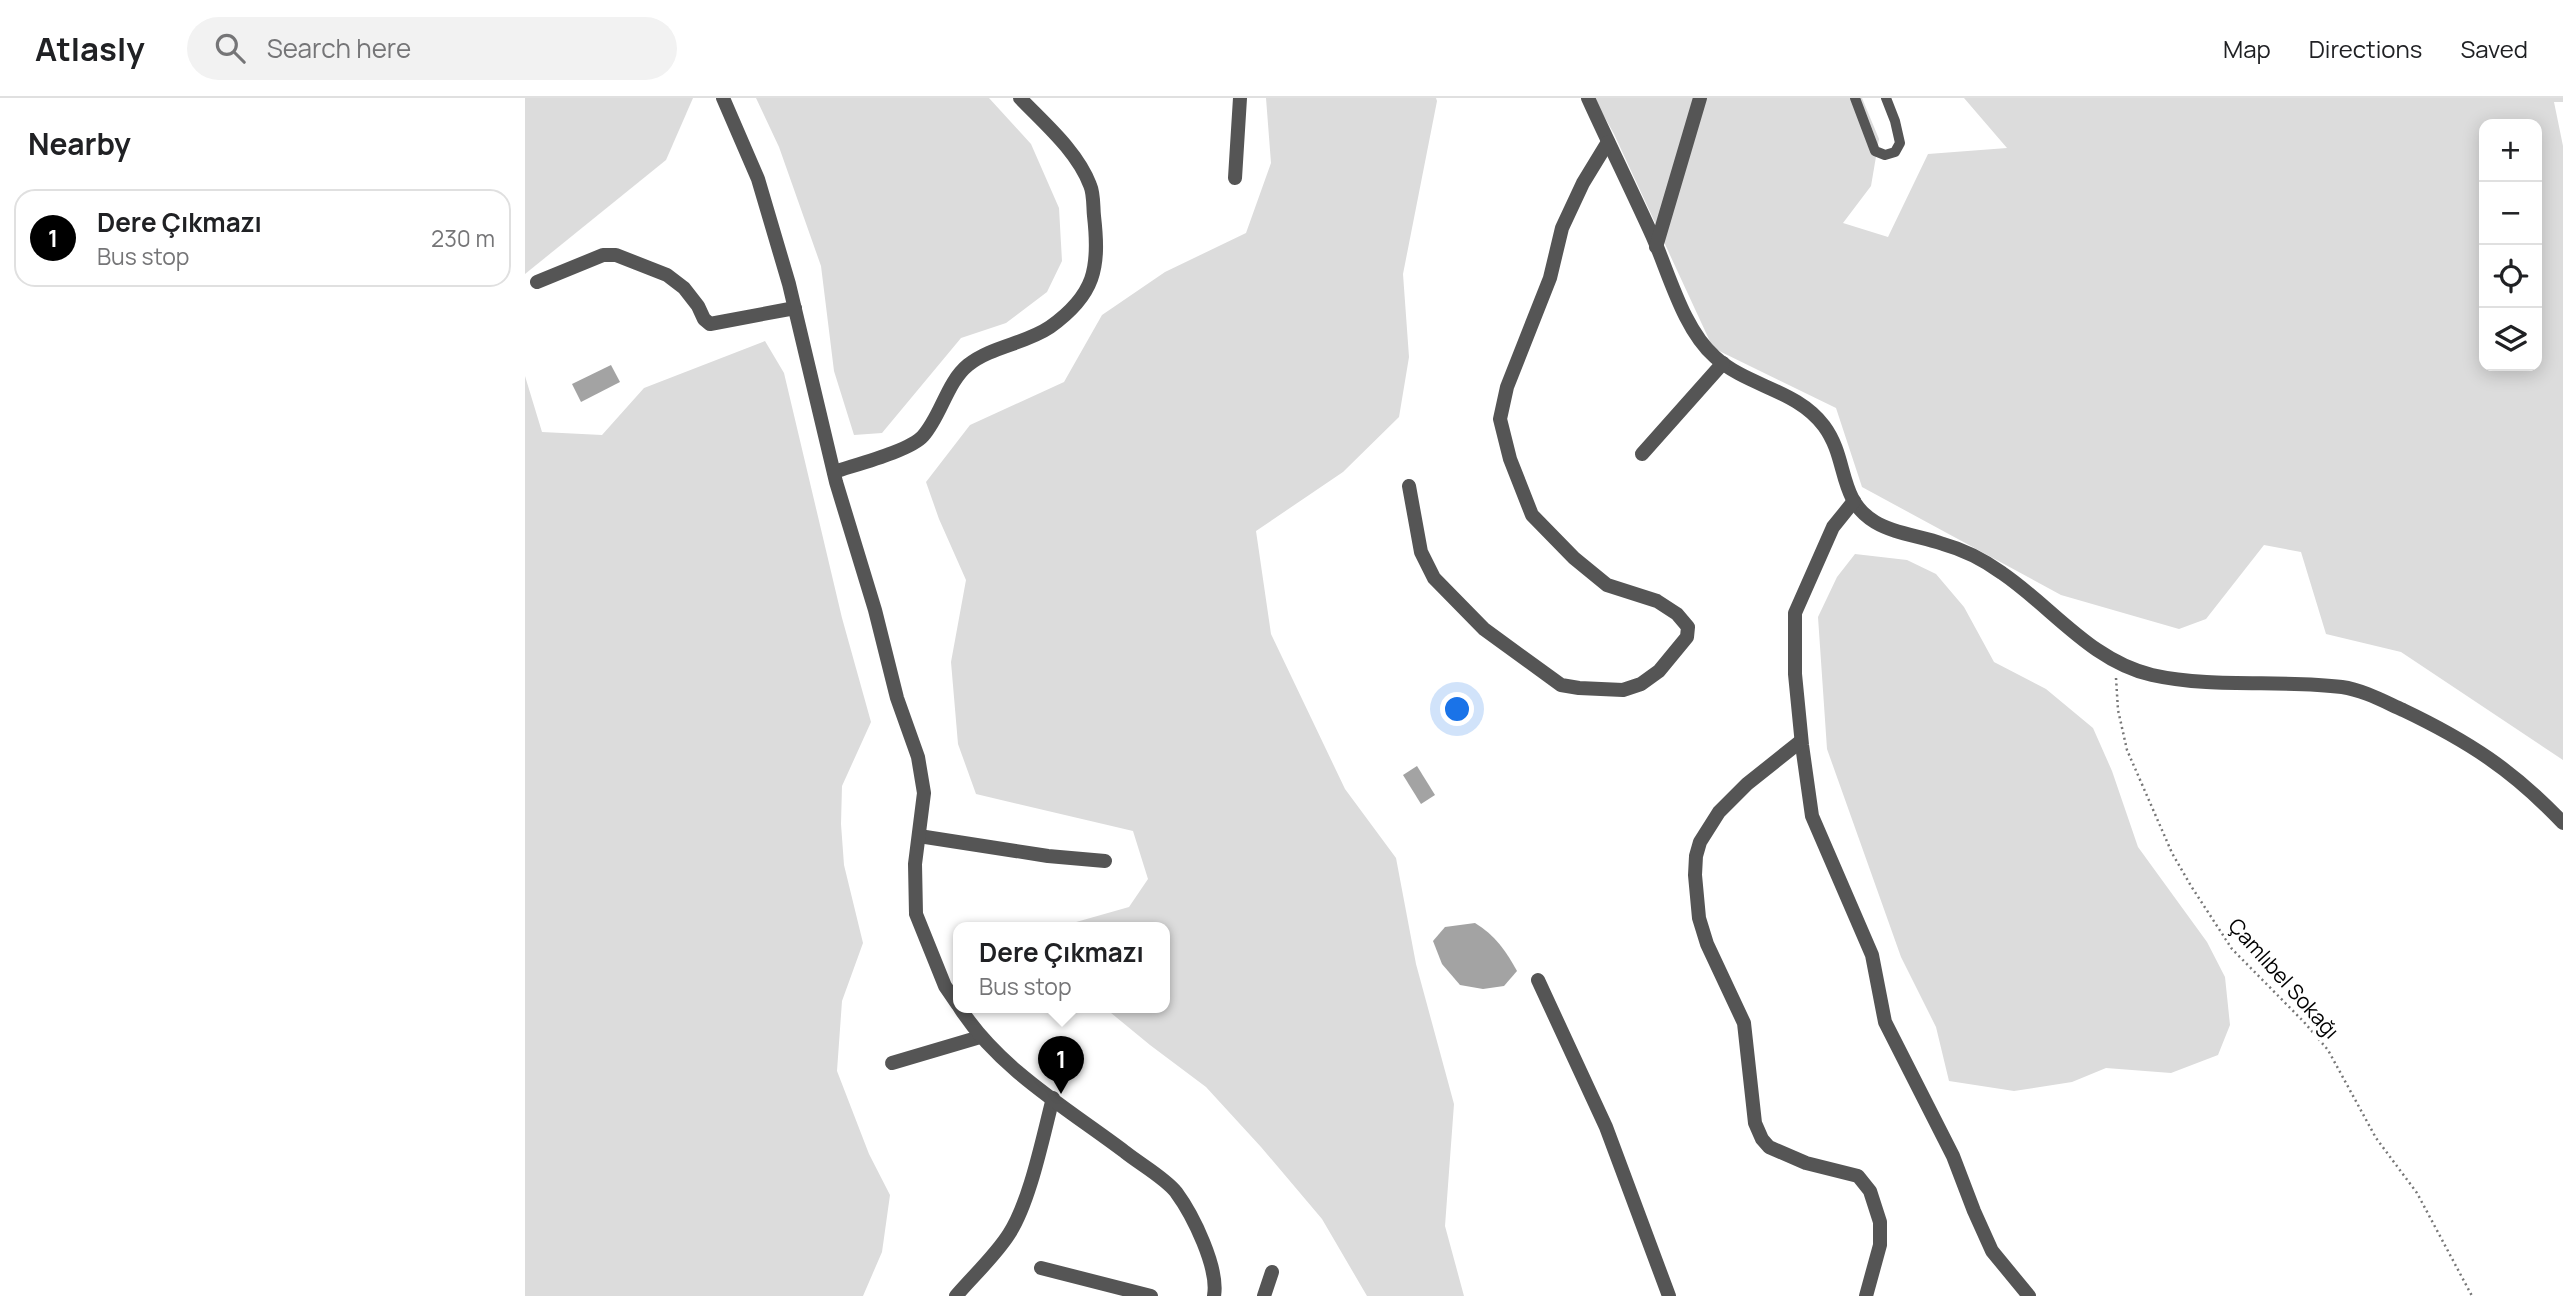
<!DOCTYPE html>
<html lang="en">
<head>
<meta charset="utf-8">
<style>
  :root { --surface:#fff; --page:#f2f2f2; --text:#202124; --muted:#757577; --line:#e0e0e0; --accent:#000 }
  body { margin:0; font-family:Manrope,sans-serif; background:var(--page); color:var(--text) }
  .controls { position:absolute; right:21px; top:21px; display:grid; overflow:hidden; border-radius:14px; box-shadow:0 4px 18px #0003 }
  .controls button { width:63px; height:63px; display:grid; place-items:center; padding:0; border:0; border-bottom:2px solid var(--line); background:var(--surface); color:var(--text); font:35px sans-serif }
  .you { position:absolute; left:933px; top:612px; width:24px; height:24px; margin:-18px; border:5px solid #fff; border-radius:50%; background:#1a73e8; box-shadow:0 0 0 10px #1a73e833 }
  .badge { display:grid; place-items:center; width:46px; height:46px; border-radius:50%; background:var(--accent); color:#fff; font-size:23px; font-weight:700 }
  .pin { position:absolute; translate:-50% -58px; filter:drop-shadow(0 2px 4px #0008) }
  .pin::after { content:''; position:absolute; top:37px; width:24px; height:21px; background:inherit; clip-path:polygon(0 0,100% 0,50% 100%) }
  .popup { position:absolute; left:428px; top:824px; width:217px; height:91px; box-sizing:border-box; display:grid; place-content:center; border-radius:14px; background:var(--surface); filter:drop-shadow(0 2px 5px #0005); font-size:23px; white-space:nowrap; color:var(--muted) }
  .popup b { font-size:26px; color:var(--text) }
  .popup::after { content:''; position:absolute; left:50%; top:100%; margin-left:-14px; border:14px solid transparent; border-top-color:var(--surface) }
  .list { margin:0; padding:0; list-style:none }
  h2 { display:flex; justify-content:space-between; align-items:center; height:91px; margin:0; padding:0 28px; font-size:30px }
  h2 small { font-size:23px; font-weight:400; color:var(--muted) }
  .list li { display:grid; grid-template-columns:46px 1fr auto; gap:21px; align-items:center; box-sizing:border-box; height:98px; margin:0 14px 14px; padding:0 14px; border:2px solid var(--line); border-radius:21px }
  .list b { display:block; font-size:26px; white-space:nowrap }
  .list p { margin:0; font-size:23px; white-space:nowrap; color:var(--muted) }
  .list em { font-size:23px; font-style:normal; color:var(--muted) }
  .icon { flex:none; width:38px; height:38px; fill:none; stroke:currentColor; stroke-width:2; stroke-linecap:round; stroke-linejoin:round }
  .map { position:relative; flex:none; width:2038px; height:1198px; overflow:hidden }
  header { display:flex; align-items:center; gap:42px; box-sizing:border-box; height:98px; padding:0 35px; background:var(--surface); border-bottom:2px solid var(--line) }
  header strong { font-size:33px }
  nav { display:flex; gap:38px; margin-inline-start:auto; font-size:24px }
  .search { width:490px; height:63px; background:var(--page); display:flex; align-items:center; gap:18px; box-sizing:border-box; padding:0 24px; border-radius:38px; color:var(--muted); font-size:26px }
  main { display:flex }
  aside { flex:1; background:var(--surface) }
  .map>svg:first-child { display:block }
</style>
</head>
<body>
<header>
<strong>Atlasly</strong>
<div class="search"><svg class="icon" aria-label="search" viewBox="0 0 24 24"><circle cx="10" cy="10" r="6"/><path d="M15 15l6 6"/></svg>Search here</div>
<nav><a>Map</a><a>Directions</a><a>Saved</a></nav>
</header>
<main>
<aside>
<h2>Nearby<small></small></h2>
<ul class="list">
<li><span class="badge">1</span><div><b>Dere Çıkmazı</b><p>Bus stop</p></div><em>230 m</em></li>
</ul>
</aside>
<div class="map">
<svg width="2038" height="1198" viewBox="0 0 2038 1198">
  <rect width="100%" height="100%" fill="#fff"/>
  <g fill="#dcdcdc" fill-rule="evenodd">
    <polygon points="0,0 168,0 141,62 0,176"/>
    <polygon points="231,0 464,0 506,46 534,110 537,163 522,194 481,225 436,240 357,335 329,337 309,273 296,168 254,49"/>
    <polygon points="741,0 911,0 912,3 878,176 884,259 874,319 818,374 731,433 746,536 820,691 871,760 891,866 929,1006 920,1128 939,1198 842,1198 797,1121 736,1049 681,989 625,947 580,910 639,910 639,830 530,830 604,809 623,781 608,733 451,696 433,646 426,564 441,482 414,421 401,384 445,327 539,284 577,217 640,174 721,135 746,65"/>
    <path d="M1069,0H1337L1354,41L1346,88L1318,125L1363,139L1403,56L1482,50L1439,0H2038V4H2029L2038,48V662L1876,554L1801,536L1776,454L1739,447L1681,521L1654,531L1536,497L1337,389L1311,310L1188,250L1089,36ZM1959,26H2012V268H1959Z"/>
    <polygon points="240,243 259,275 317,520 346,624 317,688 316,726 319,767 338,845 317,903 312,973 344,1056 365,1097 357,1154 338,1198 0,1198 0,278 17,334 77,337 119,290"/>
    <polygon points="1330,456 1382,462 1411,476 1439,509 1469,564 1521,591 1568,630 1587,673 1613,749 1682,844 1700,879 1705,927 1693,957 1646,975 1581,970 1547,984 1489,993 1424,983 1411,929 1376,859 1302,651 1293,519 1312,479"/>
  </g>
  <g fill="#a3a3a3">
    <polygon points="86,267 95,284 56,304 47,286"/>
    <polygon points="892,668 910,697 896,706 878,677"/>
    <path d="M950,825C970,837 981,853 992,873L979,888L958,891L935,887L917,866L908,843L920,829Z"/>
  </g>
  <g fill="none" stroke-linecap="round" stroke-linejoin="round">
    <polyline stroke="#777" stroke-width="2.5" stroke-dasharray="2 3.5" stroke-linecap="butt" points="1591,580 1593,612 1602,652 1647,755 1666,788 1707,851 1779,924 1803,952 1851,1040 1892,1095 1947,1198"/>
    <polyline stroke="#555" stroke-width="10" points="1330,0 1350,53 1360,57 1370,54 1375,45 1370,23 1361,0"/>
    <g stroke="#555" stroke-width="14">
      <path d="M1063,0C1084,46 1106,91 1127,137C1144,175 1158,231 1190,259C1223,289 1271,291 1299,328C1324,362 1312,401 1350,424C1370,436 1396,438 1418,446C1440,452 1459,462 1477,475C1527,509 1566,563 1627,577C1690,591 1755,581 1817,589C1838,592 1860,604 1878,612C1943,643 1988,672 2038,725"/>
      <polyline points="710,80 715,0"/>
      <polyline points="1131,149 1175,0"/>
      <polyline points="12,184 78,157 91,157 142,177 159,190 173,208 179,221 185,226 270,210"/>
      <polyline points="1117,356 1198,265"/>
      <path d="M309,374C329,367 385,353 398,338C416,318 422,284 443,267C467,248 500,246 525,229C570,197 575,170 569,118C568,109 569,96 565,87C552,53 520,26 495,0"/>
      <polyline points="884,388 896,454 909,480 959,531 1036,587 1054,590 1098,592 1116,586 1134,573 1162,539 1163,529 1152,516 1132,503 1082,487 1049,460 1007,417 985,361 975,321 982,289 1025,180 1037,130 1058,85 1083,44"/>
      <polyline points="1329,403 1308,429 1270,515 1270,576 1277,647 1287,718 1347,857 1360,924 1428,1058 1449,1113 1467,1153 1504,1198"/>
      <polyline points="1276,643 1222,686 1194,714 1175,744 1171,758 1170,777 1174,820 1182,846 1219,925 1230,1025 1237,1041 1244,1049 1281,1065 1333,1078 1345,1093 1355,1124 1355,1147 1341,1198"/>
      <polyline points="394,738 523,758 580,763"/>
      <polyline points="1013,882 1081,1029 1144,1198"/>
      <polyline points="367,965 455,939"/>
      <polyline points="516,1170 626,1198"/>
      <path d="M431,1198C448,1178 470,1158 484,1136C505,1104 518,1038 528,1000"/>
      <polyline points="739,1198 747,1174"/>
    </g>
    <g stroke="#555" stroke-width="14">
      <polyline points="198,0 233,81 264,186 311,384 350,512 372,600 393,659 399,695 390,766 391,816 420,888 433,907"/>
      <path d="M435,910C474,971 543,1011 600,1054C615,1066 640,1080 651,1094C668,1117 694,1170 689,1198"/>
    </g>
  </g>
  <g text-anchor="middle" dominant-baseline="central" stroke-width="7" stroke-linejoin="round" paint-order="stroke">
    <g font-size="21" fill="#000" stroke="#fff">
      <text transform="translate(1759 880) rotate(48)">Çamlıbel Sokağı</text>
    </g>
  </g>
</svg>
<div class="controls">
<button>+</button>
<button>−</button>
<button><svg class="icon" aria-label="locate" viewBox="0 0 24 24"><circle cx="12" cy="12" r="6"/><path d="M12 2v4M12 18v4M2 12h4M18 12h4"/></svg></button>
<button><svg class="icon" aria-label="layers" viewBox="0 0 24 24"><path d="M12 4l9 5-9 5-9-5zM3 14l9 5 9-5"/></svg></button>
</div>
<div class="you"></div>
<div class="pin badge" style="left:536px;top:996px">1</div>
<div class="popup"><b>Dere Çıkmazı</b>Bus stop</div>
</div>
</main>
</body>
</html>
